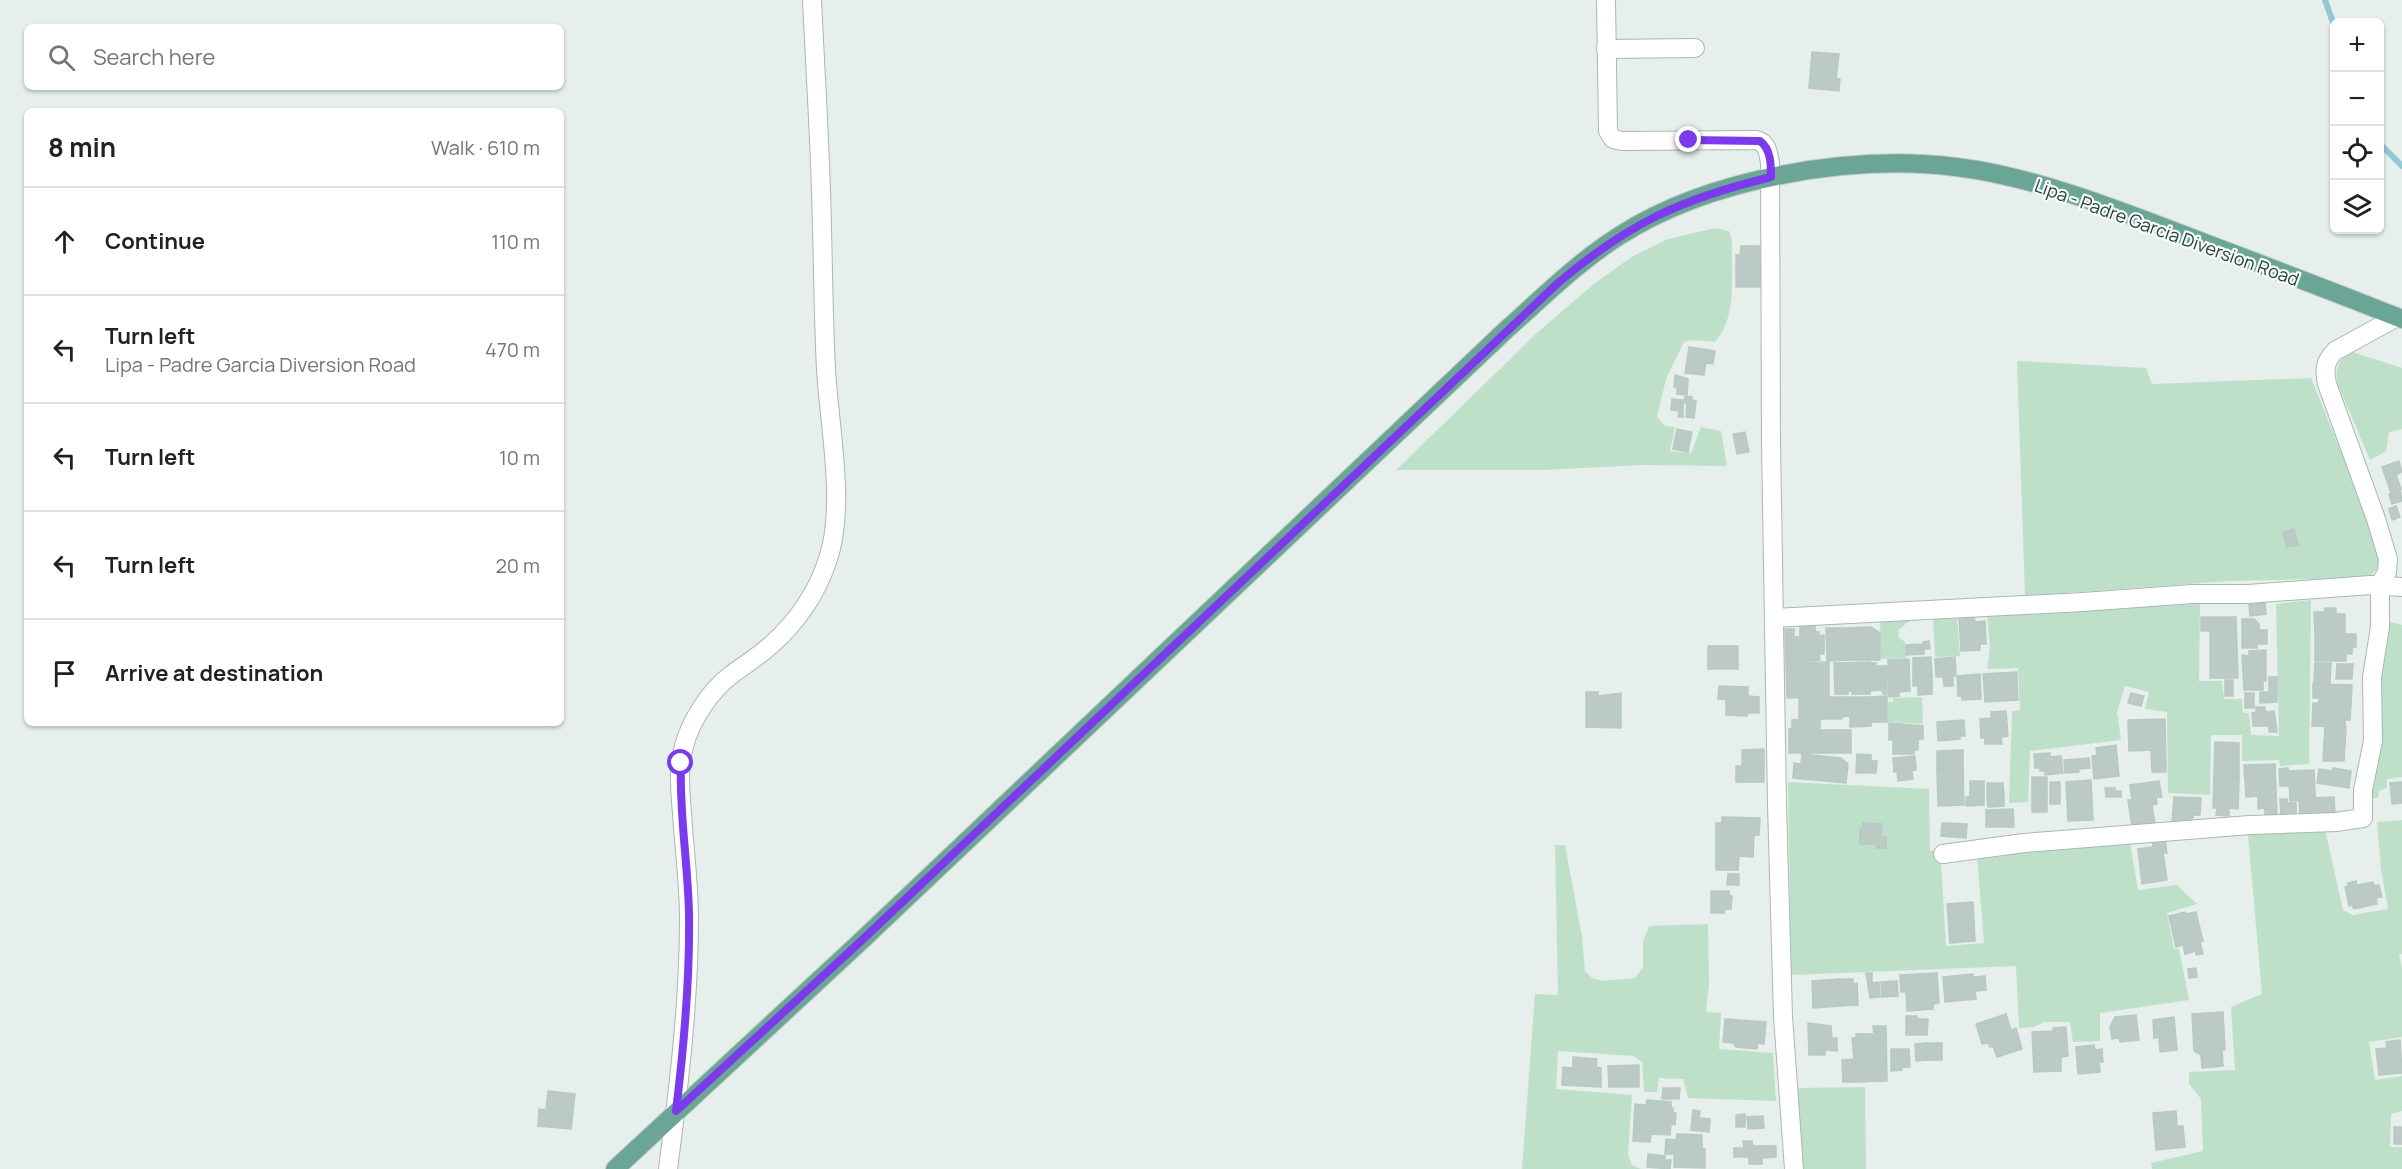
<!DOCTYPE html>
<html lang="en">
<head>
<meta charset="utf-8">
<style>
  :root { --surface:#fff; --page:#f6f6f6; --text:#202124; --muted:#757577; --line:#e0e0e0 }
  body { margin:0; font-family:Manrope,sans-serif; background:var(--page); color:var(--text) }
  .controls { position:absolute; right:18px; top:18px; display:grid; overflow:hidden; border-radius:9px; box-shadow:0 2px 4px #0004 }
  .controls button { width:54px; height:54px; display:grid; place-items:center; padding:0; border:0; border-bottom:2px solid var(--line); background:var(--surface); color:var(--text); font:30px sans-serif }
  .stop { position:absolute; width:18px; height:18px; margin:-14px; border:4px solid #7c3aed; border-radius:50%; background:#fff }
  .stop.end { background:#7c3aed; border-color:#fff; box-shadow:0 2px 6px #0008 }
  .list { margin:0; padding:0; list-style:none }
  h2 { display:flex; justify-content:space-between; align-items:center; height:78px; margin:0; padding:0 24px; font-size:26px }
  h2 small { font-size:20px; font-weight:400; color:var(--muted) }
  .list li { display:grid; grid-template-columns:39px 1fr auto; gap:18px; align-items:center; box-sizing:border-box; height:108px; padding:0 24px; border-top:2px solid var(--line) }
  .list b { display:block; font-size:22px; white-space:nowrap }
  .list p { margin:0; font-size:20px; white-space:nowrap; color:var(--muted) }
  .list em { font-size:20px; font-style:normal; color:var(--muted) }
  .icon { flex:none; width:33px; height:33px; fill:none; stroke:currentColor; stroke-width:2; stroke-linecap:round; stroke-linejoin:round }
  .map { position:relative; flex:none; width:2402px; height:1169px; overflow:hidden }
  .search { position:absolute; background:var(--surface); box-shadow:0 2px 4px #0004; left:24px; top:24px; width:540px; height:66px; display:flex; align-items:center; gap:15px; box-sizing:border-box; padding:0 21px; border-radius:9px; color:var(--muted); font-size:22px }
  .panel { position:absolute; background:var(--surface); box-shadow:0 2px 4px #0004; left:24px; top:108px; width:540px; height:618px; border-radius:9px }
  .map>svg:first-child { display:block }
</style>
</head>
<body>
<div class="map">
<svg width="2402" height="1169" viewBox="0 0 2402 1169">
  <rect width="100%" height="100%" fill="#e6efeb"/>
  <g fill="#bfe0c8">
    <path d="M1715,228L1729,231L1732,240C1731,272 1738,316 1715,342L1692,340L1684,342L1666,379L1657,417L1665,426L1675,427L1670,451L1691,453L1701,427L1721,431L1727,466L1641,465L1545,470H1396L1539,331L1595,283L1633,256L1668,239Z"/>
    <path d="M2349,351L2402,368V429L2389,432L2386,451L2370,460L2337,382C2335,368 2339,360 2349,351Z"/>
    <path d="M2017,361L2146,368L2152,384L2311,378L2352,479L2377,550C2382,565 2377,576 2361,578L2229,581L2025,596Z"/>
    <polygon points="2311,600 2309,764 2280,766 2279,760 2242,761 2242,735 2211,735 2210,795 2168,793 2167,712 2145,709 2149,692 2125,686 2117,712 2121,740 2030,751 2028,802 2009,803 2012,711 2020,710 2018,668 1987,669 1990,647 1987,615 2200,604 2199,681 2222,681 2224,699 2242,699 2243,713 2249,713 2251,735 2279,736 2276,604"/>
    <polygon points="1957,617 1960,656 1935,657 1933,619"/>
    <polygon points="1911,620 1898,630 1899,638 1905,642 1906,658 1881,659 1880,621"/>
    <polygon points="2388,621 2402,625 2402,777 2387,779 2387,788 2379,791 2378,798 2369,798 2379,677"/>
    <polygon points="1922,697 1923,724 1888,722 1888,702 1893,702 1893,698"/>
    <polygon points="1788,782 1929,789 1930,851 1935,851 1941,862 1946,946 1984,943 1977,857 2130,842 2138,890 2177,885 2197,904 2167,913 2174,949 2179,949 2189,1000 2100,1013 2100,1041 2073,1042 2070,1022 2044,1022 2034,1027 2019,1028 2016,966 1791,975"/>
    <polygon points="2402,820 2402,954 2399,955 2402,969 2402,1037 2369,1042 2375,1080 2402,1076 2402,1111 2391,1114 2390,1147 2402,1147 2402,1169 2152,1169 2151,1163 2203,1151 2201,1099 2189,1084 2189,1072 2235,1070 2231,1007 2262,994 2248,835 2263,832 2325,829 2343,910 2353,915 2388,909 2381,869 2377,822"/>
    <polygon points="1555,845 1565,845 1582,937 1585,971 1592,978 1603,981 1635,978 1643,967 1643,941 1649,926 1708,924 1709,984 1706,1012 1721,1013 1719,1049 1773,1053 1776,1101 1688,1098 1683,1079 1659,1078 1657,1092 1644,1092 1642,1062 1634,1056 1558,1051 1556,1089 1632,1095 1628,1155 1632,1165 1641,1169 1522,1169 1535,994 1558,995"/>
    <polygon points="1865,1087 1866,1169 1802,1169 1796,1088"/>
  </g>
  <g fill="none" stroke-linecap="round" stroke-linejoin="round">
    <g stroke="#8ec9d4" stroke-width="6">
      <polyline points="2325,0 2334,25"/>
      <polyline points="2380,144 2402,166"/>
    </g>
  </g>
  <g fill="#bbcac4" stroke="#b8c9c2" stroke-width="1.5">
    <polygon points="1812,52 1839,54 1836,78 1840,79 1839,91 1809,88"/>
    <polygon points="1741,246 1760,246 1760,268 1736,268 1736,255 1740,255"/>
    <rect x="1736" y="268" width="24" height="19"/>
    <polygon points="1689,347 1715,351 1713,364 1706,363 1704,375 1685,373"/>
    <polygon points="1675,375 1688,379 1687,395 1677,394 1677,387 1674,387"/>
    <polygon points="1685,396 1692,397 1692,400 1696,401 1694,418 1686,417 1687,403 1684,403"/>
    <polygon points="1672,399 1683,400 1683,417 1678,417 1679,411 1671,410"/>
    <polygon points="1677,429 1692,432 1688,452 1673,449"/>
    <polygon points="1745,432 1749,452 1737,454 1733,434"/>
    <polygon points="2399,461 2402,472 2396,475 2401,489 2391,493 2382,467"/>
    <polygon points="2400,490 2402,501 2392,504 2389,494"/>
    <polygon points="2396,506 2400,517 2392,520 2389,509"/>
    <polygon points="2294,529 2298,545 2287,547 2283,532"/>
    <polygon points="2265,602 2266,614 2250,616 2249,605"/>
    <polygon points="2325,608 2336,608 2336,614 2345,614 2345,633 2315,633 2314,612 2324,612"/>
    <polygon points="1974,616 1975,622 1985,621 1986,644 1980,644 1980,650 1961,651 1959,617"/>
    <polygon points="2201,617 2236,617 2238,678 2210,678 2210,631 2201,631"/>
    <polygon points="2242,619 2254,619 2259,624 2259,630 2267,630 2267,644 2257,644 2257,648 2242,648"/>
    <polygon points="1815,625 1815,632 1819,632 1819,636 1824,635 1824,654 1819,654 1820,660 1786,663 1785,629 1794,629 1794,637 1800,637 1800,626"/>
    <polygon points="1871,627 1880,633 1880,660 1850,660 1850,628"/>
    <polygon points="1826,628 1850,628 1850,660 1827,661"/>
    <polygon points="2315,634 2356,634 2356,647 2352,647 2352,654 2346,654 2346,661 2315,661"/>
    <polygon points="1929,641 1930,649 1924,649 1924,654 1906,655 1906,645 1923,644 1923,642"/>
    <rect x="1708" y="646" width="30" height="23"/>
    <polygon points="2266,650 2266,681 2263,680 2263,690 2244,690 2242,655 2249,656 2249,651"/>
    <polygon points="1931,657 1932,677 1913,677 1913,658"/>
    <polygon points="1955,657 1956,676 1953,676 1953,686 1944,686 1943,677 1936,677 1935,659"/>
    <polygon points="1909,659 1910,691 1899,692 1899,696 1889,697 1888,660"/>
    <polygon points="1829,662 1829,697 1787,698 1786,663"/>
    <polygon points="1870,662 1870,694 1852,694 1852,691 1848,691 1848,694 1835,694 1834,663"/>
    <polygon points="1870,663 1876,663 1875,666 1887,666 1887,694 1883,694 1882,690 1870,691"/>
    <polygon points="2315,663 2331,663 2330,684 2314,684"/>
    <polygon points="2337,664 2353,664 2352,679 2336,679"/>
    <polygon points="2017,672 2017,684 1984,686 1983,674"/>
    <polygon points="1980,674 1981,699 1962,700 1962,696 1958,696 1957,676"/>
    <polygon points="1913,677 1932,677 1932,685 1913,686"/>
    <polygon points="2269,677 2277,677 2277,702 2260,703 2260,692 2269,692"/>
    <rect x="2225" y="680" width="8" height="16"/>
    <polygon points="2017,684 2018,700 1985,702 1984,686"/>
    <polygon points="2313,684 2352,685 2351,705 2319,704 2319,698 2313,698"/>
    <polygon points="1932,685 1932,694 1918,695 1918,686"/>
    <polygon points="1719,686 1748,687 1748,696 1759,697 1759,713 1748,713 1747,716 1726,715 1726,699 1718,699"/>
    <polygon points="1586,692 1598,692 1598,696 1621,693 1621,728 1586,727"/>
    <polygon points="2131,693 2144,696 2141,706 2128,703"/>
    <rect x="2245" y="693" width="9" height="15"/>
    <polygon points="1887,696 1887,722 1871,722 1870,697"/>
    <polygon points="1829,697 1842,697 1842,719 1799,719 1799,698"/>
    <polygon points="1842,697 1870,697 1871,726 1850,727 1850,716 1842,717"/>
    <polygon points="2313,703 2351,705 2350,720 2345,720 2345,727 2312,726"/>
    <polygon points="2256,707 2265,707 2265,712 2274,711 2277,732 2269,732 2269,726 2253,726 2252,713 2256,712"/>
    <polygon points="2006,711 2008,736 2001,737 2002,744 1985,744 1985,738 1981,738 1980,719 1991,718 1991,712"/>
    <polygon points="1820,719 1820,753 1789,753 1789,729 1792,729 1792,720"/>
    <polygon points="2165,719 2166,772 2152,772 2151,750 2129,751 2128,720"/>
    <polygon points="1964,720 1965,736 1960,736 1960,739 1938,741 1937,722"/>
    <polygon points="1889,723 1923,726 1923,739 1918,739 1918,750 1914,750 1914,754 1893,754 1893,740 1889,740"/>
    <polygon points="2325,726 2346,727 2345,744 2324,743"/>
    <polygon points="1821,730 1851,730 1851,753 1820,753"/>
    <polygon points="2215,742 2239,743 2239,778 2214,777"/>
    <polygon points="2324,743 2345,744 2344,761 2323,761"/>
    <polygon points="2116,745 2119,776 2094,779 2092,756 2097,755 2096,748"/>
    <polygon points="1764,749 1764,782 1736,782 1736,766 1742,766 1742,750"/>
    <polygon points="1963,750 1963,769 1937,770 1937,751"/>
    <polygon points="2050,753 2050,757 2061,756 2063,773 2045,775 2045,771 2040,771 2040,768 2035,768 2034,754"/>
    <polygon points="1802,754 1841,758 1848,764 1846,783 1793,778 1794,763 1801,764"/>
    <polygon points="1857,754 1871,755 1871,761 1877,761 1876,773 1856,773"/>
    <polygon points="1915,756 1916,770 1894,772 1893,758"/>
    <polygon points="2089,758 2090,768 2078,769 2079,772 2065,773 2064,760"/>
    <polygon points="2275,764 2277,817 2265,818 2265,808 2258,809 2258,796 2246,797 2244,765"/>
    <polygon points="2288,768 2289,786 2280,786 2279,769"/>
    <polygon points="2333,768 2351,771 2349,788 2317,783 2319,769 2333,771"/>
    <polygon points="1963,769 1964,805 1938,806 1937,770"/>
    <polygon points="2314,770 2316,816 2300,817 2299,800 2290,801 2289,771"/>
    <polygon points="1912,771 1913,779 1898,781 1897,772"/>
    <rect x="2032" y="777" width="15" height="18"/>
    <polygon points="2214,777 2239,778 2238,809 2229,808 2229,816 2216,815 2217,808 2213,808"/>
    <polygon points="2091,780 2093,820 2068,821 2066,782"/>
    <polygon points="1970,781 1984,781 1984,805 1966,806 1966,797 1970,797"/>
    <polygon points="2159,781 2162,797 2156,797 2157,804 2152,805 2155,824 2132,827 2128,800 2132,800 2130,785"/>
    <rect x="2050" y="782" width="10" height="22"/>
    <polygon points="2402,782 2402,803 2392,804 2390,783"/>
    <polygon points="1987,783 2003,783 2004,795 1987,796"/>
    <polygon points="2105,788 2115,788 2115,791 2121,791 2121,797 2106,797"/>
    <polygon points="2004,795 2004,806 1988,807 1987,796"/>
    <rect x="2032" y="795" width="15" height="17"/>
    <polygon points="2174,797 2201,798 2200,815 2193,815 2193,818 2185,824 2172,824"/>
    <polygon points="2334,797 2335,815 2316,816 2315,798"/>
    <polygon points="2280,799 2287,799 2287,803 2296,802 2296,816 2281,817"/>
    <polygon points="2013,809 2014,827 1986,827 1986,810"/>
    <polygon points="1722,817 1760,818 1759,835 1754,835 1753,857 1739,856 1738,870 1716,870 1716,823 1722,823"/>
    <polygon points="1863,823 1882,824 1881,837 1886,837 1886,848 1876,848 1877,844 1860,844 1860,828 1863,829"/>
    <polygon points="1942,823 1967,824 1966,838 1941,836"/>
    <polygon points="2165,839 2167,853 2163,853 2167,880 2142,884 2138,849 2153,847 2152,841"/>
    <polygon points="1728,874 1739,874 1739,885 1727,885"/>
    <polygon points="2356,881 2357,885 2373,882 2374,886 2379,885 2382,897 2376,898 2377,904 2354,909 2352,905 2349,906 2345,887 2348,886 2348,883"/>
    <polygon points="1711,891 1729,891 1729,896 1732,896 1731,909 1725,909 1724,913 1711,913"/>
    <polygon points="1973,902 1975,941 1950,943 1947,904"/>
    <polygon points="2185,912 2186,914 2196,912 2203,941 2200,942 2203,954 2196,955 2196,951 2185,954 2183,945 2176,947 2169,916"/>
    <polygon points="2196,968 2197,977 2189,978 2188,969"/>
    <polygon points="1866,973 1872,973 1872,983 1879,982 1880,997 1870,998"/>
    <polygon points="1937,973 1939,1003 1933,1004 1933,1009 1907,1011 1906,992 1901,992 1900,975"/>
    <polygon points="1973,974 1973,977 1985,976 1986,990 1975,991 1976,999 1945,1002 1943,977"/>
    <polygon points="1839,979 1840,1006 1813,1008 1812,981"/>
    <polygon points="1839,979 1853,979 1853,984 1857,983 1858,1005 1840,1006"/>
    <polygon points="1897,981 1898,996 1882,997 1881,982"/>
    <polygon points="2223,1012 2225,1050 2222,1050 2223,1066 2202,1068 2201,1055 2194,1051 2192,1014"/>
    <polygon points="2006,1014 2011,1030 2016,1028 2022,1049 1997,1057 1993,1046 1990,1047 1988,1043 1982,1044 1976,1024"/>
    <polygon points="2136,1015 2139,1040 2120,1042 2119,1038 2112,1039 2110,1027 2115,1017"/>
    <polygon points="1906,1016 1917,1016 1917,1019 1928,1019 1927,1035 1906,1035"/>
    <polygon points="2174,1017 2177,1050 2160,1052 2159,1037 2154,1038 2153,1020"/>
    <polygon points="1725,1019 1766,1022 1764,1044 1758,1043 1757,1049 1736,1047 1733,1043 1723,1042"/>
    <polygon points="1808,1023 1831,1026 1832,1038 1837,1038 1837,1051 1825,1050 1825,1055 1809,1055"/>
    <polygon points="1873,1026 1886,1026 1887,1081 1856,1082 1852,1038 1856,1038 1856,1034 1874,1034"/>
    <polygon points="2066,1027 2068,1056 2061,1057 2061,1071 2034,1072 2032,1032 2054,1031 2053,1028"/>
    <polygon points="2400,1040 2402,1073 2379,1075 2376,1049 2387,1048 2386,1042"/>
    <polygon points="1926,1043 1927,1060 1916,1061 1915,1044"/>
    <polygon points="1926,1043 1942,1043 1942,1060 1927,1060"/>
    <polygon points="2094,1045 2095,1050 2102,1049 2103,1062 2099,1062 2100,1072 2078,1074 2076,1047"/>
    <polygon points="1891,1049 1909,1049 1910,1067 1902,1067 1902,1070 1891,1071"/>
    <polygon points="1573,1057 1597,1059 1596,1067 1601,1068 1601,1087 1562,1085 1563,1067 1573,1068"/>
    <polygon points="1855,1059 1856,1082 1843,1082 1842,1060"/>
    <polygon points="1639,1065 1639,1087 1609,1087 1608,1066"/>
    <polygon points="1663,1088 1673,1088 1673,1099 1662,1099"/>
    <polygon points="1673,1088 1680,1088 1679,1099 1672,1098"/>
    <polygon points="548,1091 575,1094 571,1129 538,1126 539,1109 546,1110"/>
    <polygon points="1647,1100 1671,1102 1671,1108 1673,1108 1673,1113 1676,1113 1675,1125 1671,1124 1670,1135 1651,1134 1650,1142 1633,1141 1635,1104 1646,1105"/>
    <polygon points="1693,1110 1700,1111 1699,1118 1710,1119 1709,1132 1691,1130"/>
    <polygon points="2176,1111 2177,1126 2183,1126 2185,1147 2156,1150 2153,1113"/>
    <polygon points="1745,1114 1745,1127 1736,1127 1736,1115"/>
    <polygon points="1763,1116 1764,1128 1748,1129 1747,1117"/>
    <rect x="2394" y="1127" width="8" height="17"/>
    <polygon points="1677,1134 1702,1135 1702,1149 1705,1149 1705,1168 1674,1167 1674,1154 1665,1154 1666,1139 1676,1140"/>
    <polygon points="1743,1141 1752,1141 1753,1146 1762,1146 1762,1164 1749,1164 1749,1157 1734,1157 1734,1148 1744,1148"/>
    <polygon points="1762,1146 1776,1146 1776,1157 1762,1158"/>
    <polygon points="1648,1154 1665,1156 1665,1160 1671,1160 1670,1169 1647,1167"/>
  </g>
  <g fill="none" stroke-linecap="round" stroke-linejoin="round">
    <defs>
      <g id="street">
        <path d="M1606,0L1608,131L1613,139L1622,141L1756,140C1768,143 1768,153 1770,163L1771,442L1777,804L1783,1016L1794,1169"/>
        <polyline points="1606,49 1695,48"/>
        <polyline points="1774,618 2083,602 2192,594 2248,594 2371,585 2402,587"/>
        <path d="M1943,854L2024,843L2250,825L2336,822L2363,818V790L2373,741L2372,677L2380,627V584L2387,572L2388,559L2376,519L2327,384C2324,370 2325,361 2335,351L2397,317"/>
        <path d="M668,1169C679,1085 689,1002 689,918C689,883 684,848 682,813C680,791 678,767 684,746C691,720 710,691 731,675C744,665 758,657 771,645C797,622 817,593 828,559C846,506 829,425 826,369C823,310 823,250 821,191C819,127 815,64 812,0"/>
      </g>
      <path id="primary" d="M615,1169L860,942L1507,329C1543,297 1578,262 1619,236C1709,178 1851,154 1956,167C2031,176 2114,208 2184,235C2257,263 2330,290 2402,319"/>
    </defs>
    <use href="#street" stroke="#a8b8b2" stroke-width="20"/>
    <use href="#primary" stroke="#c2cac8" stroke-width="20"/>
    <use href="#street" stroke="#fff" stroke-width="18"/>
    <use href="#primary" stroke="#6aa596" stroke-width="18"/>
  </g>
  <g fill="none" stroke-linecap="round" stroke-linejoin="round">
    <path stroke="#7c3aed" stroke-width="8" d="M681,763C679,813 688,863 689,914C690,980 684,1046 676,1111L860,942L1558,283C1629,223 1681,199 1771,177C1771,165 1771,149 1760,141L1689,140"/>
  </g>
  <g text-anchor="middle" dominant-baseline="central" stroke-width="4.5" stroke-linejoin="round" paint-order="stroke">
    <g font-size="18" fill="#24423a" stroke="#f7fbf9">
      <text transform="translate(2167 232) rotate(20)">Lipa - Padre Garcia Diversion Road</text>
    </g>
  </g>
</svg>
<div class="controls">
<button>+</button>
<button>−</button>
<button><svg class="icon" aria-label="locate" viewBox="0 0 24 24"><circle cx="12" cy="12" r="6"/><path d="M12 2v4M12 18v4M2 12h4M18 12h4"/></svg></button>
<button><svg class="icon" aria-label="layers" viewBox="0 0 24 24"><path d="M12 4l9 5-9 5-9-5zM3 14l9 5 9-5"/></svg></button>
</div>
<div class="stop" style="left:681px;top:763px"></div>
<div class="stop end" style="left:1689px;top:140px"></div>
<div class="search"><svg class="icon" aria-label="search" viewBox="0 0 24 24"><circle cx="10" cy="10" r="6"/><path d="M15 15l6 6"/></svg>Search here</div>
<section class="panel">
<h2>8 min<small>Walk · 610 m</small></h2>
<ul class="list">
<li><svg class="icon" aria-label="ahead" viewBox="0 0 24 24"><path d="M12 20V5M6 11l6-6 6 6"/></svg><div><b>Continue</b></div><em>110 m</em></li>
<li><svg class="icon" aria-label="left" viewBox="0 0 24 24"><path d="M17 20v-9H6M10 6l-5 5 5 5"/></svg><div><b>Turn left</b><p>Lipa - Padre Garcia Diversion Road</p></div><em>470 m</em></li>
<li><svg class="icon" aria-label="left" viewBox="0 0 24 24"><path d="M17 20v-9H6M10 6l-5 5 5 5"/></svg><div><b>Turn left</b></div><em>10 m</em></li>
<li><svg class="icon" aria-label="left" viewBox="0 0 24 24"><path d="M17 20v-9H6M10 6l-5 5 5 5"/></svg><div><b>Turn left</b></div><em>20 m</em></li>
<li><svg class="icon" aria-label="arrive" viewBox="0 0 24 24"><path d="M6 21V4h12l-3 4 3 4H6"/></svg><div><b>Arrive at destination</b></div></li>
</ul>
</section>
</div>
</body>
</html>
